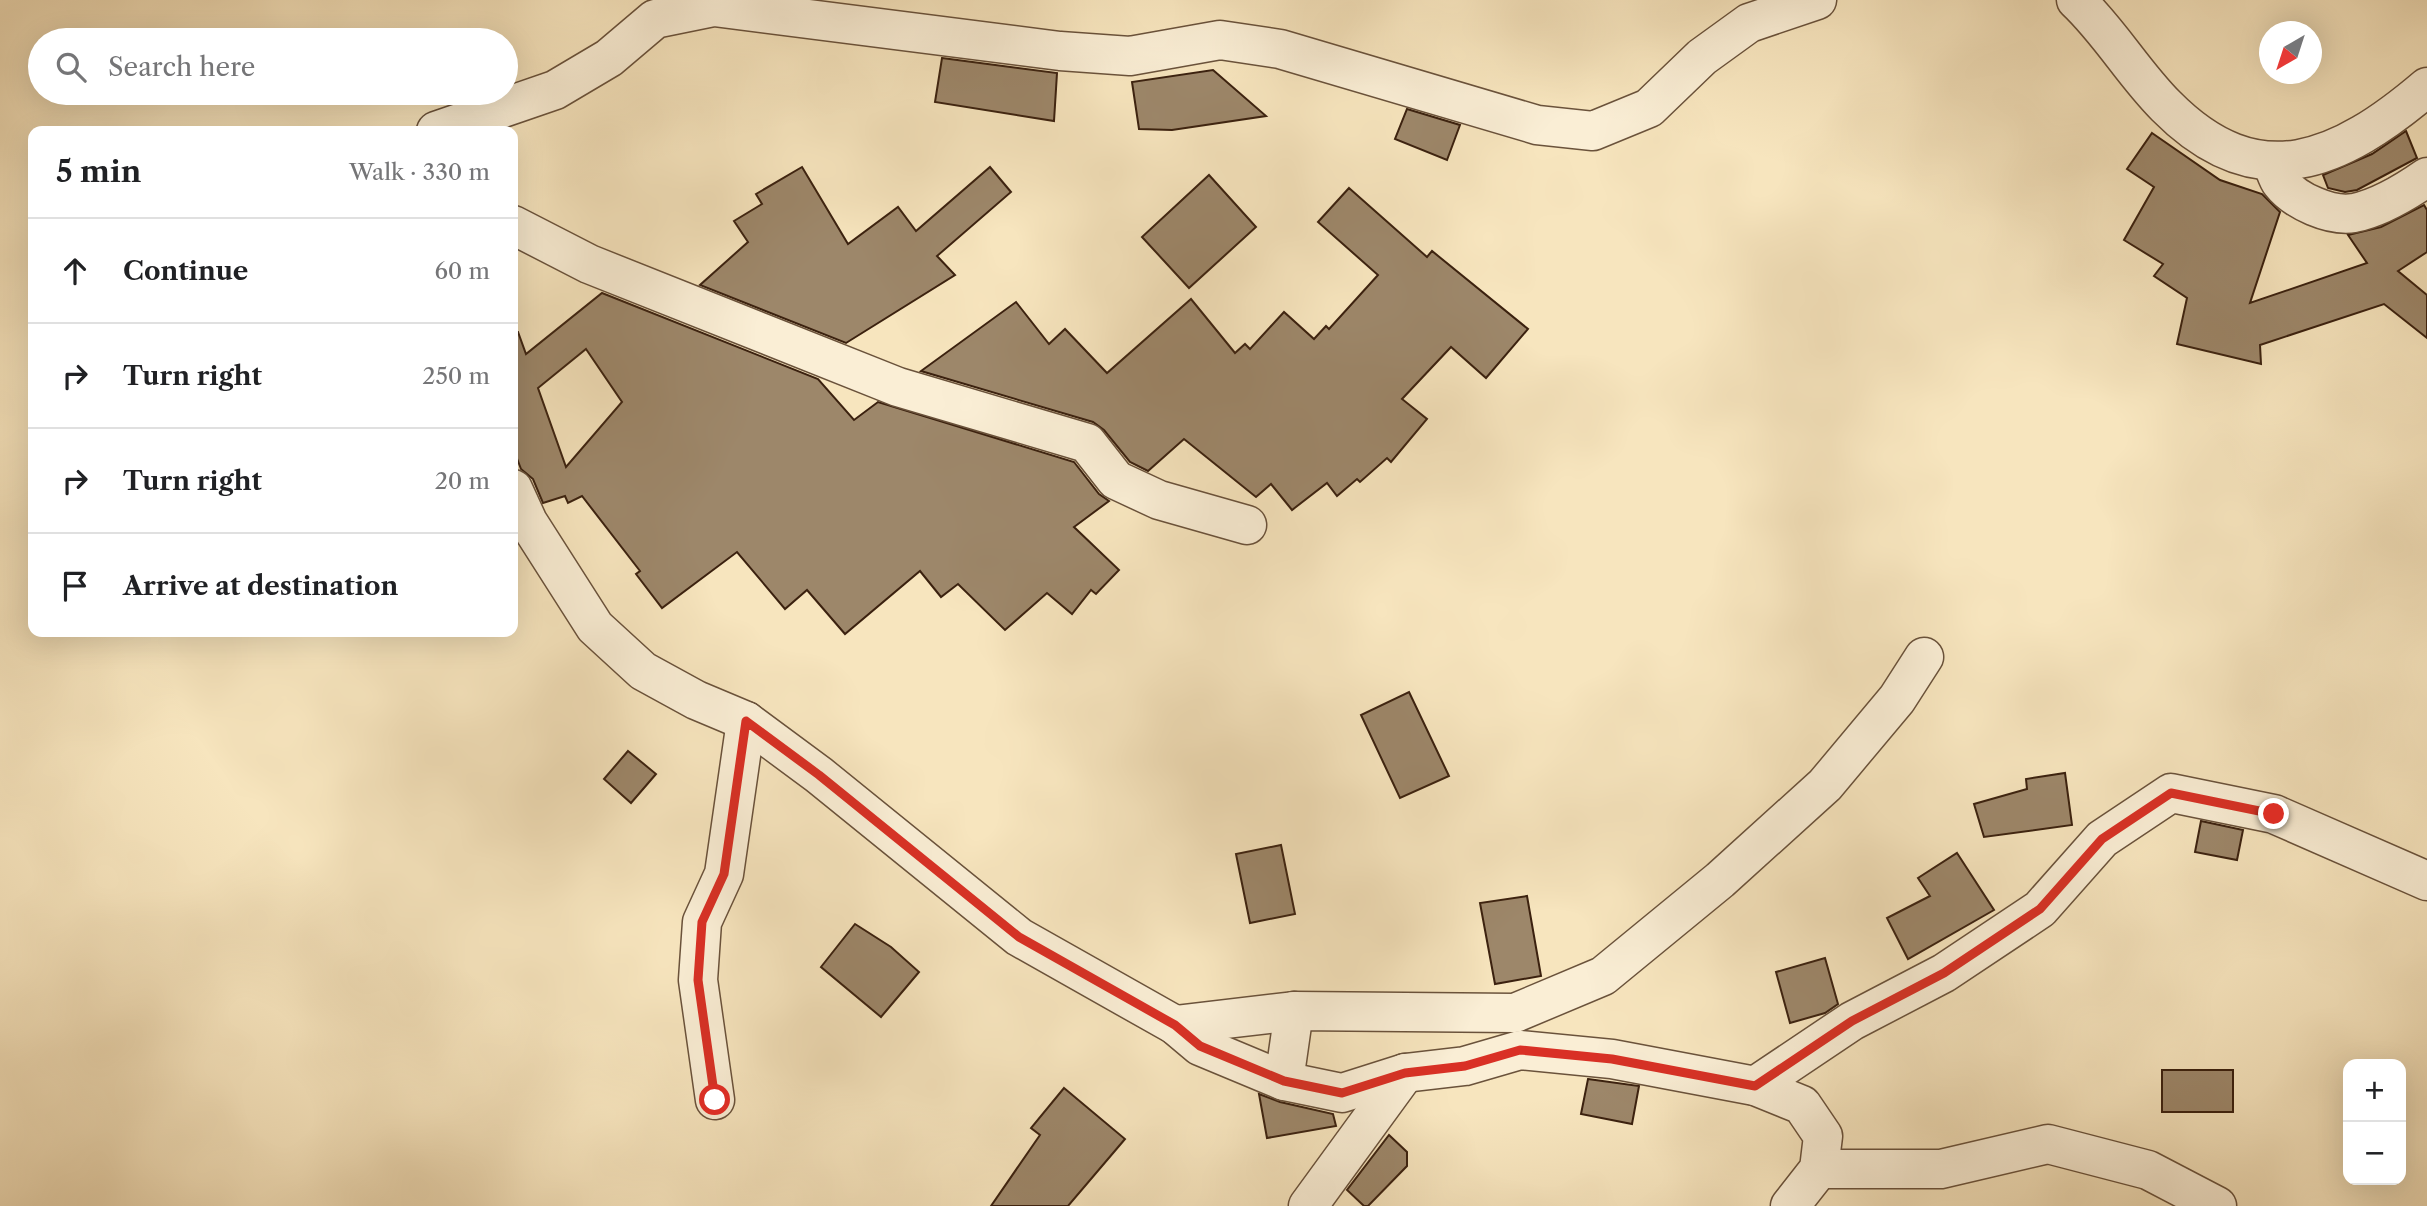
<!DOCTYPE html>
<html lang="en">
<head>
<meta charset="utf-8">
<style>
  :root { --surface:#fff; --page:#f2f2f2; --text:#202124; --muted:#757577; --line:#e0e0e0 }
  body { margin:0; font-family:"Libre Caslon Text",serif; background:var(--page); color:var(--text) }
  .controls { position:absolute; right:21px; bottom:21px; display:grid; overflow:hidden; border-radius:14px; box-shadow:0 7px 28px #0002 }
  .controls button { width:63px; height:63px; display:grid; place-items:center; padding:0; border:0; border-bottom:2px solid var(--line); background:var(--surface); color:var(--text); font:35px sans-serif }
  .compass { position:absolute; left:2259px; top:21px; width:63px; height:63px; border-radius:50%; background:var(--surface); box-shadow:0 7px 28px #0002; rotate:219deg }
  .stop { position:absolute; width:21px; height:21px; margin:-16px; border:5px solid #d93025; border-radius:50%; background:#fff }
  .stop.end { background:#d93025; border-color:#fff; box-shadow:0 2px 7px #0008 }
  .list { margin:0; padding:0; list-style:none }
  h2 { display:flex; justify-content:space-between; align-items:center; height:91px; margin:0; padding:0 28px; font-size:30px }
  h2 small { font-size:23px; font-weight:400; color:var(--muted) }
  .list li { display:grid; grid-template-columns:46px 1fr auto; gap:21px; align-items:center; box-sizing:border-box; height:105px; padding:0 28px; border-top:2px solid var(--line) }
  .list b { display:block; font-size:26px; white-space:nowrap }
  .list em { font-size:23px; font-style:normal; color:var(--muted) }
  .icon { flex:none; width:38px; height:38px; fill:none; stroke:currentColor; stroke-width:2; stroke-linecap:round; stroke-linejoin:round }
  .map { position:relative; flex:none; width:2427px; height:1206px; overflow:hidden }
  .search { position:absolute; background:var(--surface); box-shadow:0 7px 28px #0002; left:28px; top:28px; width:490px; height:77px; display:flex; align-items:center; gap:18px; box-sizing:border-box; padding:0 24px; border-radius:38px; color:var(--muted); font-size:26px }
  .panel { position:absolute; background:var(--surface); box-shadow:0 7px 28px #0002; left:28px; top:126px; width:490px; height:511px; border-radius:14px }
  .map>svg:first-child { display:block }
</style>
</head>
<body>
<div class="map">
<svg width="2427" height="1206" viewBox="0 0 2427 1206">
  <rect width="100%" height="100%" fill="#f7e5be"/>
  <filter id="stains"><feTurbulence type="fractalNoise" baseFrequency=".00286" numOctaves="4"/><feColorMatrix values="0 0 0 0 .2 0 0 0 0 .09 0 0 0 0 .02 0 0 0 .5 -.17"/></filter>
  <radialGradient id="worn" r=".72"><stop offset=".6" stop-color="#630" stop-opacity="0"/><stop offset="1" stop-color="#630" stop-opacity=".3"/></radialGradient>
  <g fill="#9d876a" stroke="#3b210f" stroke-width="2" fill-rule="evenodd">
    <polygon points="942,58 1057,73 1054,121 935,102"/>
    <polygon points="1213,70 1266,116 1172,130 1139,129 1132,82"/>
    <polygon points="1407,109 1460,125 1447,160 1395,139"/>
    <polygon points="2406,131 2417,158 2357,190 2345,192 2328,188 2323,175 2372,154"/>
    <polygon points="2152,133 2220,180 2262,194 2280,212 2250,303 2367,263 2348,235 2381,227 2424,205 2427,210 2427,252 2398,271 2427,295 2427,338 2384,304 2260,345 2261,364 2177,344 2187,298 2154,276 2163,264 2124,240 2154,187 2127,169"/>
    <polygon points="802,167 848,244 898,207 916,231 990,167 1011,192 937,256 955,275 846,343 700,285 748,242 734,221 762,204 756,194"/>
    <polygon points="1209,175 1256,227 1189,288 1142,237"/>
    <polygon points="1349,188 1427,257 1432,251 1528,329 1486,378 1451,347 1402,399 1427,419 1391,462 1387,458 1360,482 1357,479 1337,496 1327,483 1292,510 1271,484 1256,497 1184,439 1148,471 1130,462 1104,430 1093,422 921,371 1016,302 1049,344 1065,329 1107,373 1191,299 1235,353 1245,344 1250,349 1284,312 1314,339 1326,326 1329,329 1378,275 1318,222"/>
    <path d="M602,293L818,379L854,420L878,402L1074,462L1099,494L1109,501L1074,527L1119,570L1096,594L1091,590L1072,614L1047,593L1005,630L958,584L941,597L920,571L845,634L807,590L785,609L737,552L662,608L636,574L640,571L582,496L568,503L565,496L543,503L533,479L521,469L513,448V332H518L526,354ZM586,349L622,402L566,467L538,388Z"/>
    <polygon points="1409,692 1449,776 1400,798 1361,715"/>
    <polygon points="628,751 656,774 631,803 604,779"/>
    <polygon points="2065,773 2072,825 1984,837 1974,804 2027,789 2026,779"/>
    <polygon points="2201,821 2243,830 2237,860 2195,852"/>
    <polygon points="1281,845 1295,914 1250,923 1236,854"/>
    <polygon points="1957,853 1994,910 1908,959 1887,918 1930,896 1918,878"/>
    <polygon points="1527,896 1541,976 1495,984 1480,903"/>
    <polygon points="855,924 891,947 919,972 881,1017 821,967"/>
    <polygon points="1825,958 1838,1004 1825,1013 1790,1023 1776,972"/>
    <rect x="2162" y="1070" width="71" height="42"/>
    <polygon points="1588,1079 1639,1086 1632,1124 1581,1114"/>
    <polygon points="1064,1088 1125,1139 1068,1206 991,1206 1040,1135 1031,1128"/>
    <polygon points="1259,1094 1280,1102 1333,1114 1336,1126 1267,1138"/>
    <polygon points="1389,1135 1407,1152 1407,1166 1368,1206 1364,1206 1347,1190"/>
  </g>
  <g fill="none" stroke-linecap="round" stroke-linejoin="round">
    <defs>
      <g id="minor">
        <path d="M2076,0C2110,32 2133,73 2166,106C2258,199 2340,161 2427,87"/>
        <polyline points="436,131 555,90 609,58 655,19 714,7 1060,51 1130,56 1220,40 1280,49 1537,125 1593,131 1649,108 1702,57 1749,23 1817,0"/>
        <path d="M2272,163C2275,169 2277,178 2281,183C2295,201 2331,217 2354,213C2378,208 2407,191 2427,177"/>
        <polyline points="513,225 589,264 898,387 1087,443 1116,480 1159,500 1247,525"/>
        <polyline points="513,489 528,522 595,627 643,671 696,700 746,721 819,775 1019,937 1175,1025 1200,1046 1284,1081 1342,1093 1405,1073 1465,1066 1520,1050 1612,1059 1755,1086 1802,1105 1823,1136 1819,1169 1790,1206"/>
        <polyline points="1175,1025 1294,1011 1515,1013 1603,976 1720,880 1825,785 1897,699 1924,657"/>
        <polyline points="1284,1081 1294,1011"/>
        <polyline points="1755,1086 1852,1021 1944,973 2040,909 2102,839 2171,793 2274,814 2427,881"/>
        <polyline points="715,1100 698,980 702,922 724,874 746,721"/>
        <polyline points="1819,1169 1941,1169 2048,1144 2148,1170 2217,1206"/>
        <polyline points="1308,1206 1405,1073"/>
      </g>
    </defs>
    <use href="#minor" stroke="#6a523b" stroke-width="41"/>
    <use href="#minor" stroke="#faeed5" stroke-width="38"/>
  </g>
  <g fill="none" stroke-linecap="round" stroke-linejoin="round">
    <polyline stroke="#d93025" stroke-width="9" points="715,1100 698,980 702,922 724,874 746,721 819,775 1019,937 1175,1025 1200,1046 1284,1081 1342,1093 1405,1073 1465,1066 1520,1050 1612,1059 1755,1086 1852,1021 1944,973 2040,909 2102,839 2171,793 2274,814"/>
  </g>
  <rect width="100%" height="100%" filter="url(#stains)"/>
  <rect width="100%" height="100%" fill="url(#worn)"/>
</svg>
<div class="controls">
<button>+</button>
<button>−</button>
</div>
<svg class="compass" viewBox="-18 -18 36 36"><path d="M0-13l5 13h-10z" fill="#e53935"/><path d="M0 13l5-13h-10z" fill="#757577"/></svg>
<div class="stop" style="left:715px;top:1100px"></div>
<div class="stop end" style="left:2274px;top:814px"></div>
<div class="search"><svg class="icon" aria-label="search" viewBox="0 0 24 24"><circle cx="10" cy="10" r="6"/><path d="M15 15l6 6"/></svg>Search here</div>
<section class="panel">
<h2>5 min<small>Walk · 330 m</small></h2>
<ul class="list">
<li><svg class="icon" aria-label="ahead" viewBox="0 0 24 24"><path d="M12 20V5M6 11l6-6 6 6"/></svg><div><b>Continue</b></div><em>60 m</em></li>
<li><svg class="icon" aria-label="right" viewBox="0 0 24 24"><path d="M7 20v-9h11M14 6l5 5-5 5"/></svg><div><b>Turn right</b></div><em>250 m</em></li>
<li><svg class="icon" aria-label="right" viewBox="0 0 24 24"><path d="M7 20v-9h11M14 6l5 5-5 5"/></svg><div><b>Turn right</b></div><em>20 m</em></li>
<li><svg class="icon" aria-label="arrive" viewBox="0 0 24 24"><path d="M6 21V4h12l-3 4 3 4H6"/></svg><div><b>Arrive at destination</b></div></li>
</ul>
</section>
</div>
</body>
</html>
